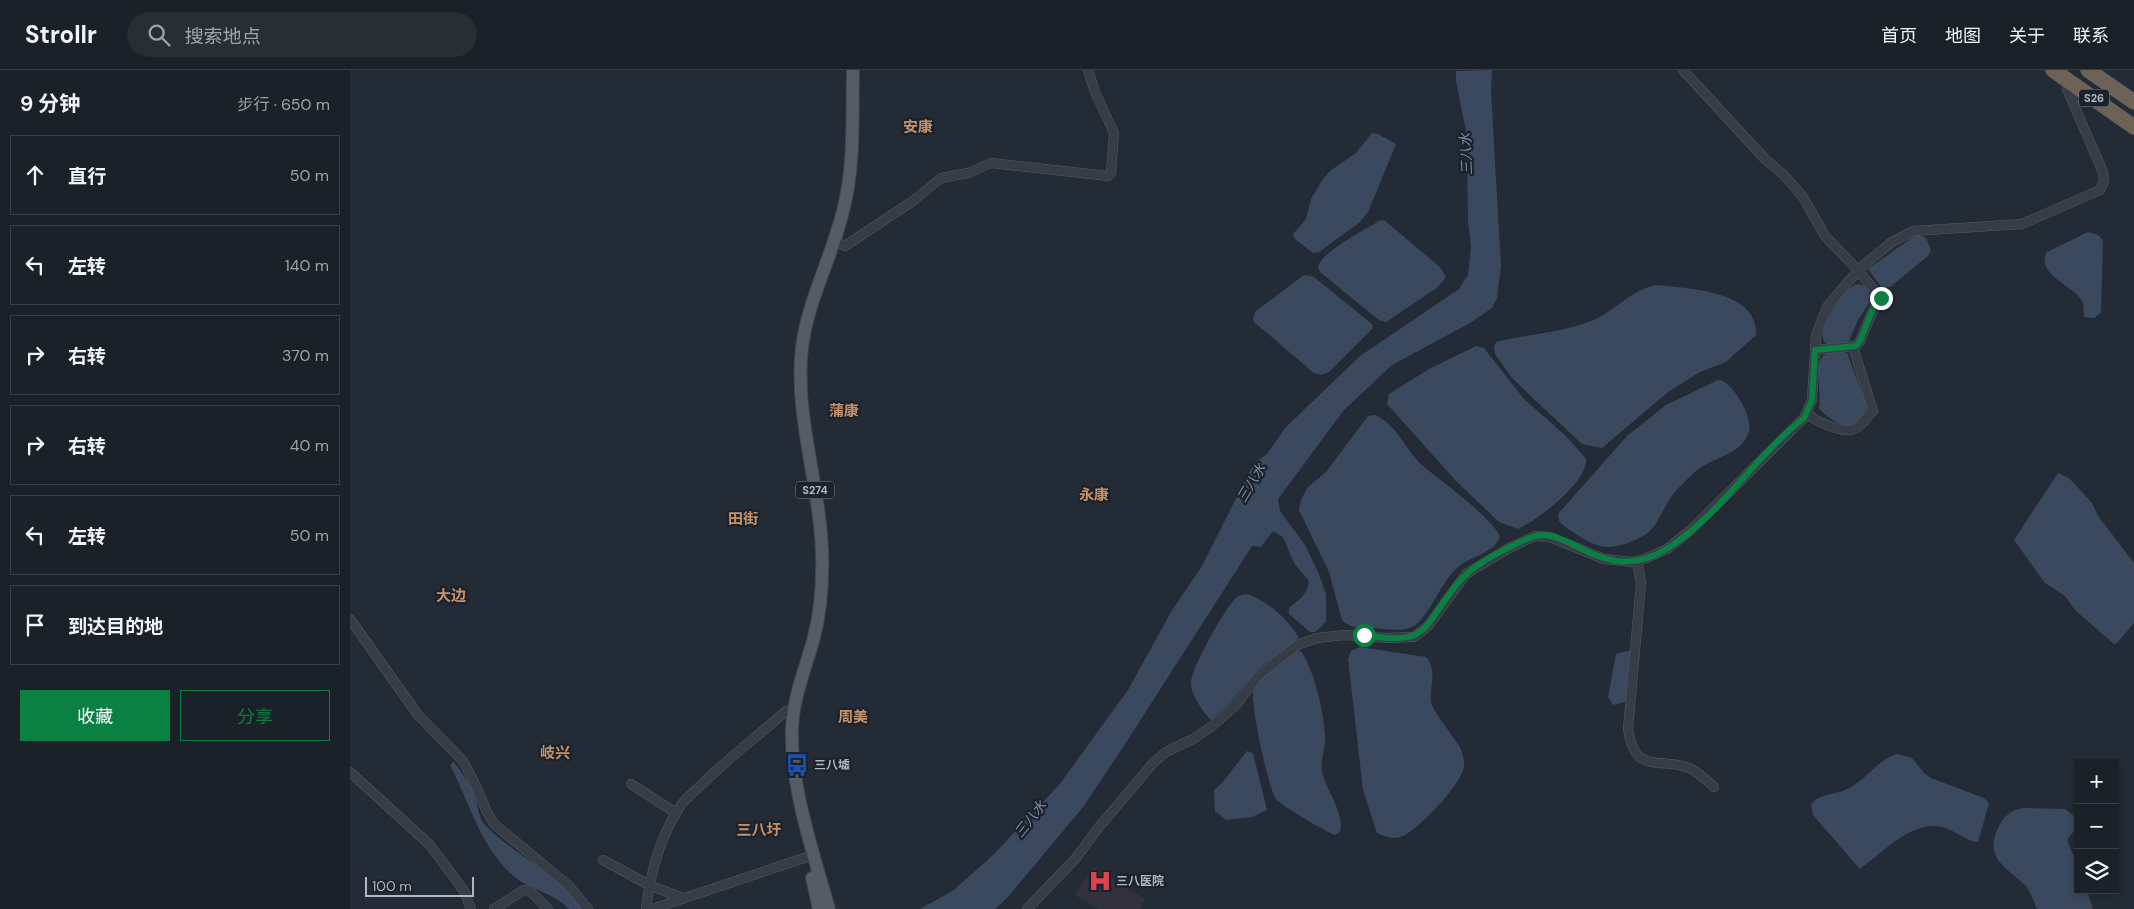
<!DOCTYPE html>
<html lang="zh">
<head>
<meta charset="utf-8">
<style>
  :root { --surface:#1a2128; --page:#272e34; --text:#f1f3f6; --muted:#9fa3a8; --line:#383e45; --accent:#0b8043 }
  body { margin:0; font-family:"DM Sans","Noto Sans SC",sans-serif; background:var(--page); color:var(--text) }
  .controls { position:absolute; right:15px; bottom:15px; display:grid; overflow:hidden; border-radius:0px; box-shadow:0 2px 8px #0003 }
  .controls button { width:45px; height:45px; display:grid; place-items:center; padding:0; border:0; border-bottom:1px solid var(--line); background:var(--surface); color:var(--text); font:25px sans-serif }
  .scale { position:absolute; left:15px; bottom:12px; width:109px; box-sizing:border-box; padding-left:5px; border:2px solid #b1b8c3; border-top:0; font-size:14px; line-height:18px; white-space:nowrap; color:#b1b8c3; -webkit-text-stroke:4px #1c222b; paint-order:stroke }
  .stop { position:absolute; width:15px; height:15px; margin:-11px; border:4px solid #0b8043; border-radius:50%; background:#fff }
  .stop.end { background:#0b8043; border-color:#fff; box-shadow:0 1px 5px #0008 }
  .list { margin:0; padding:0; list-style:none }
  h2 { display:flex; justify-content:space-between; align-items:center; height:65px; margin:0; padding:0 20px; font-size:21px }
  h2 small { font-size:16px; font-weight:400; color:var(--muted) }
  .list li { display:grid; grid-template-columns:32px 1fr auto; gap:15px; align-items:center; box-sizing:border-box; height:80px; margin:0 10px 10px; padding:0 10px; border:1px solid var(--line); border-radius:0px }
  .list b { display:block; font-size:19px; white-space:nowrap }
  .list em { font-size:16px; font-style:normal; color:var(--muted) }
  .actions { display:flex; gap:10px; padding:15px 20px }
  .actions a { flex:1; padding:11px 0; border:1px solid var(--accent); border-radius:0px; text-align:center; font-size:18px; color:var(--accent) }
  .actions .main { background:var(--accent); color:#fff }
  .icon { flex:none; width:28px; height:28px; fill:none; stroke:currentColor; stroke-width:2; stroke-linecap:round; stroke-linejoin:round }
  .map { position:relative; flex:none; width:1784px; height:839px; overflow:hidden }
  header { display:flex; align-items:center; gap:30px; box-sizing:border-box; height:70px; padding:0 25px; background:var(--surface); border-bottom:1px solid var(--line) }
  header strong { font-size:24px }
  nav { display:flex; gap:28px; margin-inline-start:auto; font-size:18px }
  .search { width:350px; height:45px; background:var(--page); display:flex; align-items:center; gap:12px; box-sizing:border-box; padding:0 18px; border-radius:28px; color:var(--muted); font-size:19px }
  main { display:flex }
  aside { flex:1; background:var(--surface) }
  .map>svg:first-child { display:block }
</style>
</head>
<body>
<header>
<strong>Strollr</strong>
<div class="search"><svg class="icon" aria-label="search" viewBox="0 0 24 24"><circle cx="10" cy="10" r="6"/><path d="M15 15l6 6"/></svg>搜索地点</div>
<nav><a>首页</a><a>地图</a><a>关于</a><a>联系</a></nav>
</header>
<main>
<aside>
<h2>9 分钟<small>步行 · 650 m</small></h2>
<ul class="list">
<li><svg class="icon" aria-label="ahead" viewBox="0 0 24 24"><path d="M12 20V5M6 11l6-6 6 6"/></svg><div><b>直行</b></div><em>50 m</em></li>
<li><svg class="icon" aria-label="left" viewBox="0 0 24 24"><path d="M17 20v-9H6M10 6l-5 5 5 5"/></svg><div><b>左转</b></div><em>140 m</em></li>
<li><svg class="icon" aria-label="right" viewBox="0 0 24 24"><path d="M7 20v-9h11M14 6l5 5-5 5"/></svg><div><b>右转</b></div><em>370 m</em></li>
<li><svg class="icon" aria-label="right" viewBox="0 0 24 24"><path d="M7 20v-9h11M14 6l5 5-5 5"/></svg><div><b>右转</b></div><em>40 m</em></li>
<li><svg class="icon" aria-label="left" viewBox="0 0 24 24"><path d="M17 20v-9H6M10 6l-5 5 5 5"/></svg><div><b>左转</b></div><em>50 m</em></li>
<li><svg class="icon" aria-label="arrive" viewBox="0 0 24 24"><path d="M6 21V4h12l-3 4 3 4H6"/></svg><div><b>到达目的地</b></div></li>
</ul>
<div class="actions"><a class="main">收藏</a><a>分享</a></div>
</aside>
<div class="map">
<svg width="1784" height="839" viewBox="0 0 1784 839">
  <rect width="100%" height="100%" fill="#232c36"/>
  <polygon fill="#32313c" points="743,797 795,829 789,839 748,839 725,825"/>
  <g fill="#3a495d">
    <path d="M1142,0L1141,22L1151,196L1147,228L1142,238L1120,253L1042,295L994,340L928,429L930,441L955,475L968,502L976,524V552L965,562H960L939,544V538C949,529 957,526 959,511L944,493L933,467L923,461L911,477L902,476L770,682L733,737L657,828L645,839H570L604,820L643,785L709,715L778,620L821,542L852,496L904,393L917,384L936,357L1010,286L1109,219L1118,205L1121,177L1118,151L1117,66L1106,11V1Z"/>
    <polygon points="1022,63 1028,64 1046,74 1018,142 1010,152 969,182 963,183 945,169 943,164 956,149 961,129 973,109 980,101 1006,83"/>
    <path d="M1034,150L1090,197L1096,207L1088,217L1036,252L1029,250L970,202L968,197C970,183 1016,159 1029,151Z"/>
    <path d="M1738,162L1748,165L1753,170L1751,243L1744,248L1734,247C1733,240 1735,234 1730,228C1720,215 1685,202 1697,182Z"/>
    <polygon points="1567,164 1576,168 1581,180 1578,186 1540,217 1532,218 1518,199"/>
    <polygon points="954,205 964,207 1022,254 1023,258 979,302 971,305 964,303 904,252 903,249 906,241"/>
    <path d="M1507,214L1516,216L1522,226V229L1508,250L1498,273L1480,275L1475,273L1472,266C1476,248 1490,221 1507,214Z"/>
    <path d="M1308,215C1338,219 1409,220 1406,265L1376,292L1350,302L1318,322L1252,378L1232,374L1188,333L1162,308L1145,284L1144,277L1146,272C1178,264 1210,263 1241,251C1265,242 1282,218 1308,215Z"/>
    <path d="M1126,276L1134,278L1174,329L1216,366L1236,389C1238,412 1188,450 1168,459L1149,452L1107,412L1037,334L1039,324L1079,299Z"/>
    <path d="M1493,282L1497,283L1518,338C1514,343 1511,351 1506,355C1497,362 1474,345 1469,338C1472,325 1464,294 1473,286C1478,282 1488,282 1493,282Z"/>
    <path d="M1368,310C1382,310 1403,347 1399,361C1393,385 1362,387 1346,401C1336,410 1325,420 1318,432C1312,441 1308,453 1300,461C1290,470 1264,480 1250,476C1237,473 1225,463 1214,456L1209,451L1208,444L1277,366L1316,335Z"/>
    <path d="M1025,345C1047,354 1056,381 1073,396C1090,410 1144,449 1150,467C1143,484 1121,486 1108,497C1090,512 1079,549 1062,557C1051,562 1035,559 1024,558C1013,558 1000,559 992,550L979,502L949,440L951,430L957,418L976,402L1018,346Z"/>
    <polygon points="1708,403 1719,408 1742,433 1748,446 1784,493 1784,553 1767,573 1764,574 1725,540 1715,526 1695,513 1664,470"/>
    <path d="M896,524C917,530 939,550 949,568L909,598L878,635L861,650C853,642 841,625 841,613C841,599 875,538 886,528C889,525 892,525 896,524Z"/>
    <path d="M1010,577L1076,587C1088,601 1079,616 1081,632C1081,638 1105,669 1110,677C1112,683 1115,690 1114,696C1113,713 1069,759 1053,766C1044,770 1036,767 1027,763L1013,720L998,589L1001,581Z"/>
    <path d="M947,580L951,581C964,600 974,642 975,666C976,677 970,689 972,700C975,720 995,742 990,762L985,765C976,762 932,736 926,729C919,720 898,627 904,618C914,602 934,593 947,580Z"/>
    <polygon points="1281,580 1278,631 1263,635 1258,627 1266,584"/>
    <polygon points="897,681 903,683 917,740 902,747 876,750 865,741 864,720 872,713"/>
    <path d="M1547,684L1562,688L1574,703L1581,708L1634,728L1639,733L1628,772C1615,771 1605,760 1592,757C1562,750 1532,783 1510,799L1463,745L1461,735C1468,723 1487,725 1499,718C1517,709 1527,690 1547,684Z"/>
    <path d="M104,692C110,701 118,710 123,720C128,732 127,747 136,756C164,785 210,804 232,839H219C204,823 183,821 166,808C132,781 119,732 100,695Z"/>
    <path d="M1673,738L1715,739L1728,749V756L1717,770L1728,796V820H1737L1743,839H1687C1683,830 1681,822 1675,815C1655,796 1633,788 1649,756C1655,745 1661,740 1673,738Z"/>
  </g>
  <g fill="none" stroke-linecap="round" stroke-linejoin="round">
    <defs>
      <g id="minor">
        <polyline points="1333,0 1415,89 1434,105 1453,127 1475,166 1505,197 1531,228 1525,236 1510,271 1506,276 1465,280"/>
        <polyline points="484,171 495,176 563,131 591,108 618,103 641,93 758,106 761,103 764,63 745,22 738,0"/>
        <path d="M1457,343C1463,351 1492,362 1502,360C1510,358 1517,347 1523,341L1503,277"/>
        <path d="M1287,491L1291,513L1278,659C1286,707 1309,686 1339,698C1349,702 1357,711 1364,717"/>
        <polyline points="0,549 68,645 113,691 123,710 137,742 144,754 218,815 238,839"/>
        <polyline points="0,702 80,775 114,821 121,839"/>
        <polyline points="281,714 326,743"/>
        <polyline points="253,790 299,815 333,828"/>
        <polyline points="144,839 174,820 179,820 198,839"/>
        <path d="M296,839C300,804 310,768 329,738C334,730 343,723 350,716C377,689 408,666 436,641"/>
        <polyline points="302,839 457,787"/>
        <polyline points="677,839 726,788 749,757 804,692 816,682 845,668 862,656 886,635 908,606 947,575 967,568 995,565 1037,568 1064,567 1078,556 1116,504 1159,478 1185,466 1200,467 1254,489 1282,492 1292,490 1317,479 1342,459 1454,348 1462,330 1466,265 1477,237 1497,213 1515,194 1542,172 1563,161 1672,154 1750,120 1754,111 1753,102 1717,19"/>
      </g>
      <g id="primary">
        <polyline points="462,808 469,839"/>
        <path d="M479,839C463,782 436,704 443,646C446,620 456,596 463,571C471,542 473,512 472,482C470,413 444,346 452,277C458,230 482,187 493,141C505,95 502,47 503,0"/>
      </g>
      <g id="motorway">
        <polyline points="1703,0 1784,57"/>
        <polyline points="1738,0 1784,32"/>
      </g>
    </defs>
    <use href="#minor" stroke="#545b64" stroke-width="10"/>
    <use href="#primary" stroke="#404650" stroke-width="14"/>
    <use href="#motorway" stroke="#414851" stroke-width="16"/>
    <use href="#minor" stroke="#373d47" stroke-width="9"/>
    <use href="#primary" stroke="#555c67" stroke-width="12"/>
    <use href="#motorway" stroke="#6c6255" stroke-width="15"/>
  </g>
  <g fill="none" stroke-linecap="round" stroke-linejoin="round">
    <path stroke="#0b8043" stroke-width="6" d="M1014,565C1081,577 1072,556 1108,513C1123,494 1159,476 1182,467C1218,453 1254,519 1318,478C1371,444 1405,386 1454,348L1462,330L1465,280L1506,276L1510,271L1524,236L1531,228"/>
  </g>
  <defs>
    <symbol id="bus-bare" viewBox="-9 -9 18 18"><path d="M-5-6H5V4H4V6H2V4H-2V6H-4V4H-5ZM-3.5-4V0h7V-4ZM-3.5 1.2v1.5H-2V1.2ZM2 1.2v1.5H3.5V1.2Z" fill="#1a4fb4" stroke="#1c222b" stroke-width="2.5" paint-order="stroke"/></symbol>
    <symbol id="hospital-bare" viewBox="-9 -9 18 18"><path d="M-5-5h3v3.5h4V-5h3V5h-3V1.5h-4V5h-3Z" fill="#e0444e" stroke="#1c222b" stroke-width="2.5" paint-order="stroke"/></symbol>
  </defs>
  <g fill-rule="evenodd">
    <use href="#bus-bare" x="431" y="679" width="32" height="32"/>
    <use href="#hospital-bare" x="734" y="795" width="32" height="32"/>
  </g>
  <g text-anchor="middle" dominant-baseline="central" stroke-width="4.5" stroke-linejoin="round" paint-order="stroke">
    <g fill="#1c222b" stroke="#848b95" stroke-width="1">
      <rect x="1729" y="19.5" width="30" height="17" rx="4"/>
      <rect x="446" y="411.5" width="38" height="17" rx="4"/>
    </g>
    <g font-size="11" font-weight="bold" fill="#b1b8c3">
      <text x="1744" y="28">S26</text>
      <text x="465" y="420">S274</text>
    </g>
    <g font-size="12" font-weight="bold" fill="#b1b8c3" stroke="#1c222b" text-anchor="start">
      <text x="464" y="695">三八墟</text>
      <text x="766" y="811">三八医院</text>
    </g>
    <g font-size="14" font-style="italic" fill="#7c8fa8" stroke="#1c222b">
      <text transform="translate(1116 84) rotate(-93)">三八水</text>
      <text transform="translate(901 413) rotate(-59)">三八水</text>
      <text transform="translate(680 749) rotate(-52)">三八水</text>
    </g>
    <g font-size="15" font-weight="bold" fill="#c69169" stroke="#1c222b">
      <text x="568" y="57">安康</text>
      <text x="494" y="341">蒲康</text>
      <text x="744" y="425">永康</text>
      <text x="393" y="449">田街</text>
      <text x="101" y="526">大边</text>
      <text x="503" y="647">周美</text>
      <text x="205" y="683">岐兴</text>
      <text x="409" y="760">三八圩</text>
    </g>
  </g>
</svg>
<div class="controls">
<button>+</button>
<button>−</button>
<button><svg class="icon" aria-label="layers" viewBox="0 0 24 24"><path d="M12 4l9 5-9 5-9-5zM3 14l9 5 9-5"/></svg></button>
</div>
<div class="scale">100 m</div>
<div class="stop" style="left:1014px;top:565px"></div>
<div class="stop end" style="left:1531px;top:228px"></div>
</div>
</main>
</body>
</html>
